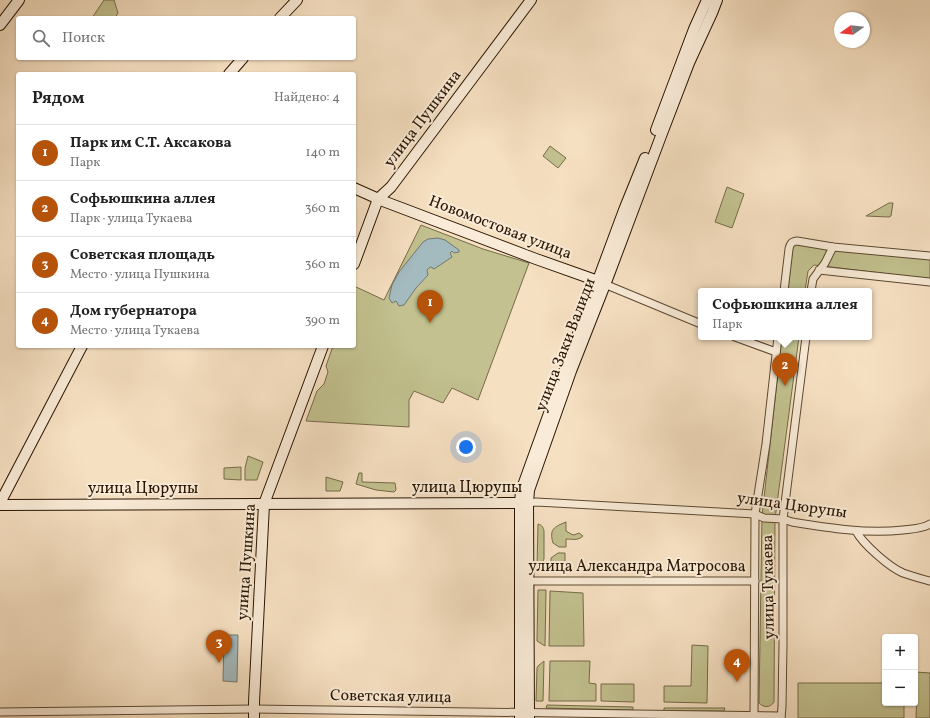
<!DOCTYPE html>
<html lang="ru">
<head>
<meta charset="utf-8">
<style>
  :root { --surface:#fff; --page:#f2f2f2; --text:#222; --muted:#767676; --line:#e0e0e0; --accent:#b45309 }
  body { margin:0; font-family:Vollkorn,serif; background:var(--page); color:var(--text) }
  .controls { position:absolute; right:12px; bottom:12px; display:grid; overflow:hidden; border-radius:4px; box-shadow:0 1px 3px #0004 }
  .controls button { width:36px; height:36px; display:grid; place-items:center; padding:0; border:0; border-bottom:1px solid var(--line); background:var(--surface); color:var(--text); font:20px sans-serif }
  .compass { position:absolute; left:834px; top:12px; width:36px; height:36px; border-radius:50%; background:var(--surface); box-shadow:0 1px 3px #0004; rotate:255deg }
  .you { position:absolute; left:466px; top:447px; width:14px; height:14px; margin:-10px; border:3px solid #fff; border-radius:50%; background:#1a73e8; box-shadow:0 0 0 6px #1a73e833 }
  .badge { display:grid; place-items:center; width:26px; height:26px; border-radius:50%; background:var(--accent); color:#fff; font-size:13px; font-weight:700 }
  .pin { position:absolute; translate:-50% -33px; filter:drop-shadow(0 1px 2px #0008) }
  .pin::after { content:''; position:absolute; top:21px; width:14px; height:12px; background:inherit; clip-path:polygon(0 0,100% 0,50% 100%) }
  .popup { position:absolute; left:698px; top:288px; width:174px; height:52px; box-sizing:border-box; display:grid; place-content:center; border-radius:4px; background:var(--surface); filter:drop-shadow(0 1px 3px #0005); font-size:13px; white-space:nowrap; color:var(--muted) }
  .popup b { font-size:15px; color:var(--text) }
  .popup::after { content:''; position:absolute; left:50%; top:100%; margin-left:-8px; border:8px solid transparent; border-top-color:var(--surface) }
  .list { margin:0; padding:0; list-style:none }
  h2 { display:flex; justify-content:space-between; align-items:center; height:52px; margin:0; padding:0 16px; font-size:17px }
  h2 small { font-size:13px; font-weight:400; color:var(--muted) }
  .list li { display:grid; grid-template-columns:26px 1fr auto; gap:12px; align-items:center; box-sizing:border-box; height:56px; padding:0 16px; border-top:1px solid var(--line) }
  .list b { display:block; font-size:15px; white-space:nowrap }
  .list p { margin:0; font-size:13px; white-space:nowrap; color:var(--muted) }
  .list em { font-size:13px; font-style:normal; color:var(--muted) }
  .icon { flex:none; width:22px; height:22px; fill:none; stroke:currentColor; stroke-width:2; stroke-linecap:round; stroke-linejoin:round }
  .map { position:relative; flex:none; width:930px; height:718px; overflow:hidden }
  .search { position:absolute; background:var(--surface); box-shadow:0 1px 3px #0004; left:16px; top:16px; width:340px; height:44px; display:flex; align-items:center; gap:10px; box-sizing:border-box; padding:0 14px; border-radius:4px; color:var(--muted); font-size:15px }
  .panel { position:absolute; background:var(--surface); box-shadow:0 1px 3px #0004; left:16px; top:72px; width:340px; height:276px; border-radius:4px }
  .map>svg:first-child { display:block }
</style>
</head>
<body>
<div class="map">
<svg width="930" height="718" viewBox="0 0 930 718">
  <rect width="100%" height="100%" fill="#f6e0c2"/>
  <filter id="stains"><feTurbulence type="fractalNoise" baseFrequency=".005" numOctaves="4"/><feColorMatrix values="0 0 0 0 .2 0 0 0 0 .09 0 0 0 0 .02 0 0 0 .5 -.17"/></filter>
  <radialGradient id="worn" r=".72"><stop offset=".6" stop-color="#630" stop-opacity="0"/><stop offset="1" stop-color="#630" stop-opacity=".3"/></radialGradient>
  <g fill="#c2c18f" stroke="#766b48">
    <polygon points="104,0 114,0 118,13 115,18 92,18"/>
    <polygon points="550,146 566,158 558,168 543,156"/>
    <polygon points="727,187 744,194 732,228 715,222"/>
    <polygon points="889,203 893,203 891,216 889,217 866,216"/>
    <polygon points="421,225 483,249 529,263 478,400 452,388 443,403 414,391 409,400 409,427 306,421 317,391 324,384 328,372 326,366 333,346 354,346 354,286 384,300"/>
    <polygon points="793,243 930,259 930,279 814,265 808,271 805,291 788,291"/>
    <path d="M782,337H799L775,519L774,702C770,708 764,708 759,703L762,516Z"/>
    <polygon points="248,456 263,462 257,480 245,480 245,468"/>
    <polygon points="241,467 241,480 224,479 224,468"/>
    <polygon points="359,473 362,473 362,482 395,483 396,490 394,492 376,490 356,484"/>
    <polygon points="326,477 343,482 340,491 326,491"/>
    <path d="M566,522V531L571,534L574,535L579,533L583,536C578,541 572,539 566,539V547H559L553,543C549,529 554,527 566,522Z"/>
    <path d="M538,524C542,525 543,527 544,531V559L542,563L537,566Z"/>
    <polygon points="558,553 565,553 565,561 562,563 562,569 567,570 569,568 573,570 572,572 551,571 551,558"/>
    <polygon points="538,590 546,590 545,646 537,641"/>
    <polygon points="550,591 583,593 584,646 549,646"/>
    <polygon points="692,645 708,646 707,703 664,702 664,686 691,686"/>
    <polygon points="544,661 543,701 536,701 537,668 538,666"/>
    <polygon points="550,661 590,661 589,683 596,684 596,701 549,701"/>
    <polygon points="915,672 930,673 930,718 916,718 917,691"/>
    <polygon points="798,683 885,683 885,703 904,703 904,718 798,718"/>
    <polygon points="601,684 634,684 634,702 601,701"/>
    <polygon points="547,705 633,707 633,710 546,708"/>
    <polygon points="664,708 725,708 724,711 664,711"/>
  </g>
  <g fill="#a3babf" stroke="#727873">
    <polygon points="438,238 445,240 459,250 459,252 454,253 452,251 450,253 452,257 434,269 431,267 429,268 427,270 428,275 416,288 404,305 399,306 396,301 392,303 389,298 392,285 399,272 423,242 428,239"/>
    <polygon points="224,635 238,635 237,682 223,681"/>
  </g>
  <g fill="none" stroke-linecap="round" stroke-linejoin="round">
    <defs>
      <g id="street">
        <polyline points="819,270 930,282"/>
        <polyline points="602,283 701,324"/>
        <path d="M784,291L789,249C790,244 791,242 797,241L833,247L930,256"/>
        <polyline points="811,291 813,279 825,263 833,247"/>
        <polyline points="735,337 776,352"/>
        <path d="M528,503L536,502L555,503L755,514L764,518L783,519L792,522C829,528 866,534 903,530C912,529 922,529 930,524"/>
        <path d="M856,531C863,544 889,567 903,573C912,576 921,579 930,581"/>
        <polyline points="525,581 755,581"/>
        <polyline points="0,712 254,709 781,716"/>
        <polyline points="754,716 755,514 766,444 778,337"/>
        <polyline points="781,718 782,707 783,644 783,519 806,337"/>
      </g>
      <g id="secondary">
        <polyline points="280,18 297,0"/>
        <polyline points="0,25 19,0"/>
        <polyline points="229,74 243,58"/>
        <polyline points="656,130 694,29 707,0"/>
        <polyline points="354,188 383,201 536,259 598,281"/>
        <polyline points="354,264 378,199 391,187 531,0"/>
        <polyline points="0,503 82,346"/>
        <polyline points="0,505 526,503"/>
        <polyline points="254,718 254,702 264,504 323,346"/>
        <polyline points="520,718 520,503 521,491 565,369 624,210 645,158"/>
        <polyline points="529,718 528,503 529,490 571,371 608,277 661,136 689,63 712,13 717,0"/>
      </g>
    </defs>
    <use href="#street" stroke="#5c4830" stroke-width="9"/>
    <use href="#secondary" stroke="#291500" stroke-width="12"/>
    <use href="#street" stroke="#f9ebd7" stroke-width="7"/>
    <use href="#secondary" stroke="#f9ebd7" stroke-width="10"/>
  </g>
  <g text-anchor="middle" dominant-baseline="central" stroke-width="4" stroke-linejoin="round" paint-order="stroke">
    <g font-size="16" fill="#291500" stroke="#f9ebd7">
      <text transform="translate(423 119) rotate(-53)">улица Пушкина</text>
      <text transform="translate(500 228) rotate(21)">Новомостовая улица</text>
      <text transform="translate(566 345) rotate(-69)">улица Заки Валиди</text>
      <text x="467" y="488">улица Цюрупы</text>
      <text x="143" y="489">улица Цюрупы</text>
      <text transform="translate(792 506) rotate(8)">улица Цюрупы</text>
      <text transform="translate(247 562) rotate(-86)">улица Пушкина</text>
      <text x="637" y="567">улица Александра Матросова</text>
      <text transform="translate(769 587) rotate(-91)">улица Тукаева</text>
      <text transform="translate(391 697) rotate(1)">Советская улица</text>
    </g>
  </g>
  <rect width="100%" height="100%" filter="url(#stains)"/>
  <rect width="100%" height="100%" fill="url(#worn)"/>
</svg>
<div class="controls">
<button>+</button>
<button>−</button>
</div>
<svg class="compass" viewBox="-18 -18 36 36"><path d="M0-13l5 13h-10z" fill="#e53935"/><path d="M0 13l5-13h-10z" fill="#767676"/></svg>
<div class="you"></div>
<div class="pin badge" style="left:430px;top:323px">1</div>
<div class="pin badge" style="left:785px;top:386px">2</div>
<div class="popup"><b>Софьюшкина аллея</b>Парк</div>
<div class="pin badge" style="left:219px;top:663px">3</div>
<div class="pin badge" style="left:737px;top:682px">4</div>
<div class="search"><svg class="icon" aria-label="search" viewBox="0 0 24 24"><circle cx="10" cy="10" r="6"/><path d="M15 15l6 6"/></svg>Поиск</div>
<section class="panel">
<h2>Рядом<small>Найдено: 4</small></h2>
<ul class="list">
<li><span class="badge">1</span><div><b>Парк им С.Т. Аксакова</b><p>Парк</p></div><em>140 m</em></li>
<li><span class="badge">2</span><div><b>Софьюшкина аллея</b><p>Парк · улица Тукаева</p></div><em>360 m</em></li>
<li><span class="badge">3</span><div><b>Советская площадь</b><p>Место · улица Пушкина</p></div><em>360 m</em></li>
<li><span class="badge">4</span><div><b>Дом губернатора</b><p>Место · улица Тукаева</p></div><em>390 m</em></li>
</ul>
</section>
</div>
</body>
</html>
